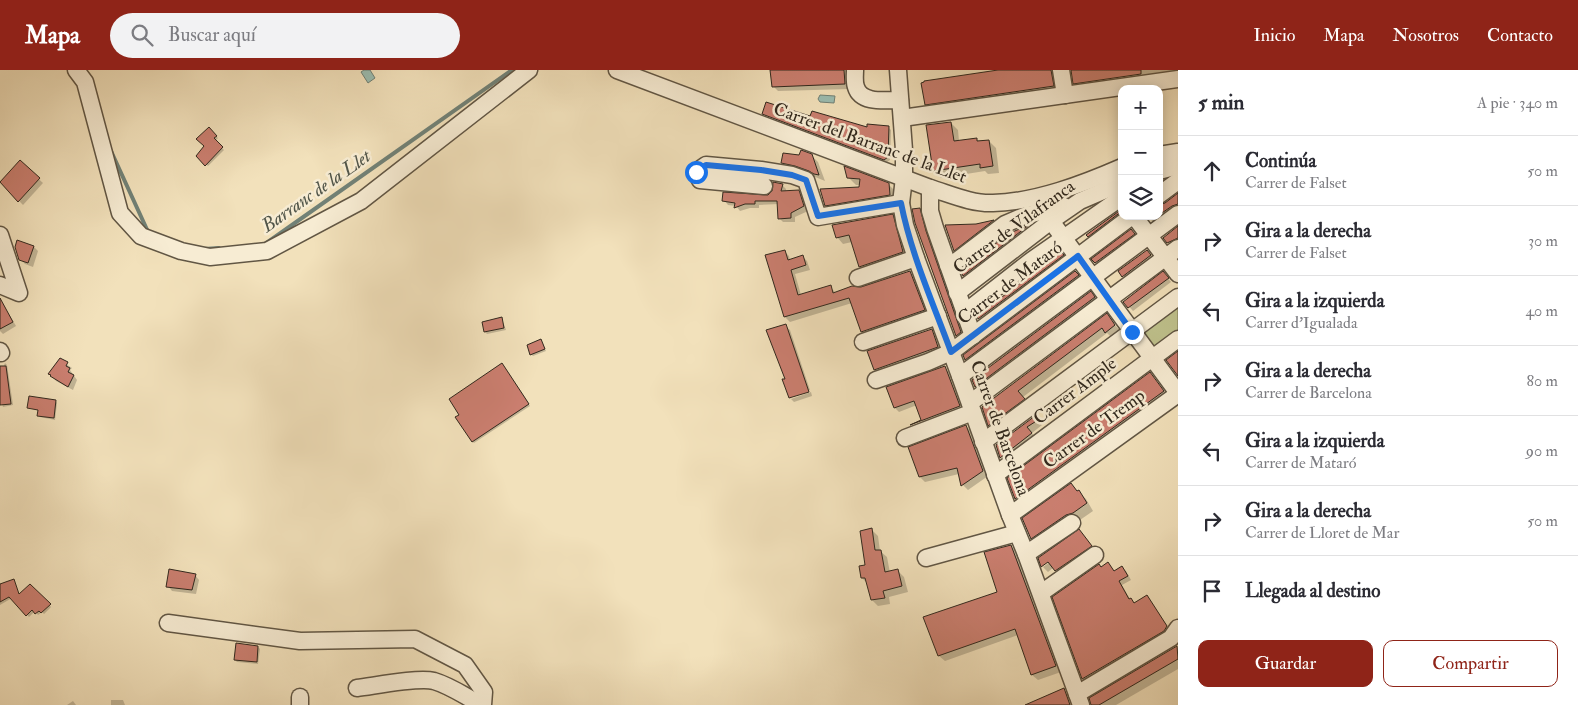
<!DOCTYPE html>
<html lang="es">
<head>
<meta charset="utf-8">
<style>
  :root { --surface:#fff; --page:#f2f2f3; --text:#2b2b33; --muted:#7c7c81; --line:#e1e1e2; --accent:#8f2418 }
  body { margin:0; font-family:"IM FELL Double Pica",serif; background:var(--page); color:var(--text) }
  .controls { position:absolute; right:15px; top:15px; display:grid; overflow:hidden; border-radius:10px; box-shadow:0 2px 12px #0003 }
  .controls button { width:45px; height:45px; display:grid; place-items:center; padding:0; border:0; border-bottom:1px solid var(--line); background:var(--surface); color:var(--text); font:25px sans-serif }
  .stop { position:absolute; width:15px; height:15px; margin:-11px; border:4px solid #1a73e8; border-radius:50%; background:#fff }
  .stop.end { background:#1a73e8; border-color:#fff; box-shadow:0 1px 5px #0008 }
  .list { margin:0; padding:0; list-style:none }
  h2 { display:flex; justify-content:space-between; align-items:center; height:65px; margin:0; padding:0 20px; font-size:21px }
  h2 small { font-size:16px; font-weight:400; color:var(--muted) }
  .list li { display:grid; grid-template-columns:32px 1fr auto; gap:15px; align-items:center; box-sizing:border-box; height:70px; padding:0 20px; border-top:1px solid var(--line) }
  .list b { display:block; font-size:19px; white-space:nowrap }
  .list p { margin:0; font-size:16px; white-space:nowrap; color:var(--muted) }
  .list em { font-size:16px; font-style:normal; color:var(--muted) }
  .actions { display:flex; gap:10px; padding:15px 20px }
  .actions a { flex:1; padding:11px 0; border:1px solid var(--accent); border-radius:10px; text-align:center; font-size:18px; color:var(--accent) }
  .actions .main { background:var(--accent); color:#fff }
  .icon { flex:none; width:28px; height:28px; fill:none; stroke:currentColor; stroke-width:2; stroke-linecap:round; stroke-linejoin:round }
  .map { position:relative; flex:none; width:1178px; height:635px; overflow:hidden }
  header { display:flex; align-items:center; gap:30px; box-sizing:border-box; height:70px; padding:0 25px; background:var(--accent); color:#fff }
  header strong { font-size:24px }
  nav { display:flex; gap:28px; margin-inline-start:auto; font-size:18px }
  .search { width:350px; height:45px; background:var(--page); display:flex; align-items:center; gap:12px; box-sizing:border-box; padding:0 18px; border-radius:28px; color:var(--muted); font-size:19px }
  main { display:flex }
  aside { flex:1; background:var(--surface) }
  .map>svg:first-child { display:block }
</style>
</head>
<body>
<header>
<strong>Mapa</strong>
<div class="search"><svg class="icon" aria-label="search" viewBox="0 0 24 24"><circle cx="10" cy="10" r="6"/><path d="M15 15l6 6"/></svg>Buscar aquí</div>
<nav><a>Inicio</a><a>Mapa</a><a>Nosotros</a><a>Contacto</a></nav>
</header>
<main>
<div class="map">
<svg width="1178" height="635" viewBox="0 0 1178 635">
  <rect width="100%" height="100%" fill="#f2e1bb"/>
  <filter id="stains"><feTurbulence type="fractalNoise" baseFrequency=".004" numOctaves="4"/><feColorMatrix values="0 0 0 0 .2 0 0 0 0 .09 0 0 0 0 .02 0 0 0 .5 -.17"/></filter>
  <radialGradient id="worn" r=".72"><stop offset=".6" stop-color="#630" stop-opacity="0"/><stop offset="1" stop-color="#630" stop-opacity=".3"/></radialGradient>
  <polygon fill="#bfc28d" stroke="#787555" points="1178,230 1178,260 1148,280 1135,260"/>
  <g fill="#9bbdb1" stroke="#718176">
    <polygon points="364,0 370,0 375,8 368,13 361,2"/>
    <polygon points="820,25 835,26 834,33 820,32 818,29"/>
  </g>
  <g fill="#0003">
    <polygon points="771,0 847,0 850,19 778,21 773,16"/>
    <polygon points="1008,0 1059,0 1058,22 931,40 926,34"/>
    <polygon points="1072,0 1178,0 1178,6 1080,19 1074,13"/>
    <polygon points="763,44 811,48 868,58 888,57 891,60 890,90 887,92 766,46"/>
    <polygon points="951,53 958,60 959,71 976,69 980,72 989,71 996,78 999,103 988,104 985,101 941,108 934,101"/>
    <polygon points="209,59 218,68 215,71 224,80 208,96 198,86 205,76"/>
    <polygon points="811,85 818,92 825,111 803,102 790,100 783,93 800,86"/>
    <polygon points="20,92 43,113 23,135 1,112"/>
    <polygon points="846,98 888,114 896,122 897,132 833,143 826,135 861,118 861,115 856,115 848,107"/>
    <polygon points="782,115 786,119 786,122 798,122 803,126 808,141 795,147 795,152 783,152 779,148 779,134 759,135 759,138 750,138 740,141 736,136 728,135 724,130 768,127"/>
    <polygon points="1178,124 1178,141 1157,157 1148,146 1159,146 1159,136"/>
    <polygon points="920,139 927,147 968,270 964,272 957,265 918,157"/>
    <polygon points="1122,141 1122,146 1094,172 1088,165"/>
    <polygon points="892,146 899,152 909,188 867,203 860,196 852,172 843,174 837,167"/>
    <polygon points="994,151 1002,159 963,189 955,180 976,156"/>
    <polygon points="1029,156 1035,162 970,212 964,206 962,200 1011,164"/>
    <polygon points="1178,158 1178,178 1175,180 1165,168"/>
    <polygon points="1131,161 1136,166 1101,198 1093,189"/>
    <polygon points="34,177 38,181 33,197 25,194 20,189"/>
    <polygon points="784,181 789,186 790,190 802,186 807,191 810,200 795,204 801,225 830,217 836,223 861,219 910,202 914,207 929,245 867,266 862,261 852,233 790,252 785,247 766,186"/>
    <polygon points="1147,181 1154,188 1130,213 1120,201"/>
    <polygon points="1061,183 1068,190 985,255 979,249 978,246"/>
    <polygon points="1075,203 1082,209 973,296 966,289"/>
    <polygon points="1167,207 1171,212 1133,241 1125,232"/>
    <polygon points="1090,223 1100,234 981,322 976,316"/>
    <polygon points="0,229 16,256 3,264 0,261"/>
    <polygon points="1107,245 1120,261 1111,267 1107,263 1023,327 1029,334 995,360 990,355 983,337"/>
    <polygon points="502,249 506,260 487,264 485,262 483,253"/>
    <polygon points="785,256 790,260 810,320 791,327 791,329 784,310 786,309"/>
    <polygon points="931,260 937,266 943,282 881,305 875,299"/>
    <polygon points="541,271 546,281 533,286 531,284"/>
    <polygon points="60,290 72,298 70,300 77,310 73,320 56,311 52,306"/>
    <polygon points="5,293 7,295 13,335 3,337 0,328 0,305"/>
    <polygon points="503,296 530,336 474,373 472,371"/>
    <polygon points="945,298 949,302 963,340 915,359 912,356 923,351 917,335 899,342 895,338"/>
    <polygon points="1150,304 1172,330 1024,437 1016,428 1009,409"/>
    <polygon points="811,322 812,326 794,332 791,329"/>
    <polygon points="56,331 57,333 55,350 40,347 38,345 39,341 28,337"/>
    <polygon points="1035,348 1042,355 1032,363 1036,369 1007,392 1002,387 997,376"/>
    <polygon points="967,357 972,363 988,406 968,420 963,415 959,404 925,412 920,407 909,378"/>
    <polygon points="1071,415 1086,429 1093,441 1080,450 1074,451 1038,475 1032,468"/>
    <polygon points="871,459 878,466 880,481 887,487 890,503 898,501 904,507 908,522 889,527 890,534 878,536 872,530 868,514 862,508 866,496"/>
    <polygon points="1079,461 1096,482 1061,506 1054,497 1048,502 1043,497 1054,489 1043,494 1043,497 1040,488"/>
    <polygon points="1011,476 1017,482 1061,602 1038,610 1032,605 1018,565 945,591 939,586 925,548 998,522"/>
    <polygon points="1108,494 1115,502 1122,498 1126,501 1131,510 1122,515 1130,529 1135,533 1147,526 1170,560 1087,612 1083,609 1054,528"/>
    <polygon points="195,505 199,510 196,524 172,521 168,516"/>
    <polygon points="14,510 19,525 30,515 51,537 44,544 42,542 38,545 35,541 29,547 12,528 0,535 0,515"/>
    <polygon points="258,577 260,579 258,594 237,592 235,590"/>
    <polygon points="1178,577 1178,599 1116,635 1092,635 1091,629"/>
    <polygon points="1064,620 1070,626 1074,635 1032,635"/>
    <polygon points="111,630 123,630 125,635 111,635"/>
    <polygon points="73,631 76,635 67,635"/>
  </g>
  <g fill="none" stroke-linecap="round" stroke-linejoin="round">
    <g stroke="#718176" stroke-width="4">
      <polyline points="111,81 149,164"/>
      <polyline points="265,174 512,0"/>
      <polyline points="204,179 219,178"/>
    </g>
  </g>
  <g fill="#ca7e6f" stroke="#31281d">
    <polygon points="770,0 844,0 845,14 772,17"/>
    <polygon points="998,0 1051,0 1054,16 925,35 921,13 924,12 924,11"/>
    <polygon points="1071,0 1141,0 1141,4 1073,14"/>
    <polygon points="766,32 810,46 812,41 867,57 867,54 889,56 888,87 884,90 762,44"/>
    <polygon points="951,52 954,71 977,68 977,71 989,70 993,96 980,98 980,94 933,101 926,55"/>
    <polygon points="209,57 217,66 214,68 223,77 205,96 196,86 204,76 196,69"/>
    <polygon points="801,80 812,84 819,105 814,104 809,101 795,96 781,93 783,83 799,85"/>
    <polygon points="20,90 40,108 18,132 0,112"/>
    <polygon points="844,96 889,113 890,125 825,136 820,119 859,117 860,109 847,108"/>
    <polygon points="773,112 783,114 781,121 799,120 804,136 791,143 791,148 778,149 777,131 755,131 755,134 745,134 734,138 735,133 722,131 723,122 768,125 772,121"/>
    <polygon points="1178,123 1178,134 1172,136 1159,145 1159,135 1165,133"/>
    <polygon points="920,138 926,161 961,262 956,266 915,153 912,139"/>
    <polygon points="1122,139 1122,141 1088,167 1086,165"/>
    <polygon points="893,144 903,182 859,197 849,165 836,168 832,155"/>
    <polygon points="994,150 954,181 945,155 976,154"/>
    <polygon points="1029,155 963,206 960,200 1010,163"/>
    <polygon points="1178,156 1178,168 1167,173 1163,168"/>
    <polygon points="1131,159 1135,164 1095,193 1091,189"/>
    <polygon points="17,170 34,176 28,193 19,190 15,177"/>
    <polygon points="785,180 788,190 803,185 806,195 791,200 798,225 831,215 833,223 852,216 861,217 910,201 925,240 861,262 849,228 784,247 765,185"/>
    <polygon points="1147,180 1151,185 1122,207 1118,201"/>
    <polygon points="1061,182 1064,185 978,249 977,246"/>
    <polygon points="1075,201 1079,205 965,290 963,285"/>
    <polygon points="1163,201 1169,208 1128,238 1123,232"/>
    <polygon points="1091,221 1095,227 975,317 972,310"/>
    <polygon points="0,228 13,252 0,259"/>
    <polygon points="1107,243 1115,255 1105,263 1102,258 1018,321 1025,329 988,356 982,337"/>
    <polygon points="502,247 504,258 484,262 482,252"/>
    <polygon points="786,254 809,322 789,328 782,309 785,309 766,260"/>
    <polygon points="932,259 938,277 874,300 867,281"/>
    <polygon points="541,269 545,279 530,285 527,275"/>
    <polygon points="1178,281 1178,306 1166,290"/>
    <polygon points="60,288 68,292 66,296 70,298 68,302 74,305 68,317 50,306 51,305 48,304"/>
    <polygon points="502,293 529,334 472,372 455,347 459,345 449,329"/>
    <polygon points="0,296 6,296 11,334 0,335"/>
    <polygon points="945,296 960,336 910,355 921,350 914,331 894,338 886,317"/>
    <polygon points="1150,302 1164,321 1015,429 1007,408"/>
    <polygon points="29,326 56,330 54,348 37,346 38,340 27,338"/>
    <polygon points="1035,346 1038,350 1027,357 1032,363 1000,388 996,375"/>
    <polygon points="966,355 983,401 961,416 957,398 919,407 908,377"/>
    <polygon points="1071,413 1077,421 1079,420 1087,433 1073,443 1066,445 1031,469 1022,448"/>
    <polygon points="872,458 875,480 881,480 885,502 898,499 902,516 883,521 885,528 871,530 865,508 861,508 859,496 865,495 860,461"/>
    <polygon points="1079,459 1092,476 1055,501 1048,492 1041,497 1038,488"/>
    <polygon points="1011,475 1056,596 1031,605 1015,559 938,586 923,547 997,522 984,482"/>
    <polygon points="1108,492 1114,501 1122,496 1128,506 1119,511 1129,529 1131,528 1134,533 1147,525 1167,556 1164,561 1082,609 1052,527 1099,494 1101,497"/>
    <polygon points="169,499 196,504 192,520 166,517"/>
    <polygon points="14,509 19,524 30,514 51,534 41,543 39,541 35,544 32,540 26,546 9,527 0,532 0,514"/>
    <polygon points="236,573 258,576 257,592 234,590"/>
    <polygon points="1177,576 1178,589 1099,635 1091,635 1089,628"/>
    <polygon points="1064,618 1070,635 1025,635"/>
  </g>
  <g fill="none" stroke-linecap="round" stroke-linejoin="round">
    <defs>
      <g id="minor">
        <polyline points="76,0 85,12 120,143 141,166 181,181 210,187 267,181 361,131 529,0"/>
        <path d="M617,0L930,118C950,124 972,134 993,133C1036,132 1083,114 1122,97"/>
        <path d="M855,0C855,5 854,12 856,17C861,34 886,30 900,30"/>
        <polyline points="898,0 904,80 904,108 901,133 905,155 916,188 960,306 1010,445 1026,484 1081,635"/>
        <polyline points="1061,0 1065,25"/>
        <polyline points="902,48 1178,9"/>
        <polyline points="1159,85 1178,82"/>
        <polyline points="1159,101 1178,96"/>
        <polyline points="764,116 700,110 696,102 706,95 761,100 792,105 806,110 818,147 901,133"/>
        <polyline points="930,118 930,141 935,158 973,266"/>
        <polyline points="1159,125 1178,111"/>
        <polyline points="1134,146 1178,204"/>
        <polyline points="1051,151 1178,323"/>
        <polyline points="0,165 19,223 0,215"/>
        <polyline points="948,195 955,192 1005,154 1024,146 1064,136"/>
        <polyline points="858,208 916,188"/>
        <polyline points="957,223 1051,151 1080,131 1122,113"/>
        <polyline points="964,243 1032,190 1122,127"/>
        <polyline points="863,272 938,246"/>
        <polyline points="0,281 1,283 0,283"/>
        <polyline points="960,306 1178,144"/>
        <polyline points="876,310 928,292 951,282 1132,146"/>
        <polyline points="970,333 1178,178"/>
        <polyline points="905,368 973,342"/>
        <polyline points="983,372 1178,227"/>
        <polyline points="995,405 1178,269"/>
        <polyline points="1010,445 1178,324"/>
        <polyline points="1026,484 1072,453"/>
        <polyline points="926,488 1017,463"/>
        <polyline points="1041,523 1095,485"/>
        <polyline points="168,553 300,571 415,569 465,595 484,622 483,635"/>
        <path d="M357,618C374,616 418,607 434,611C451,616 466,627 482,635"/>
        <polyline points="1077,624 1171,568 1178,558"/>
        <polyline points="300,635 300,627"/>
      </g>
    </defs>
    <use href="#minor" stroke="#615644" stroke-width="19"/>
    <use href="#minor" stroke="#f7ecd3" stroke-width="16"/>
  </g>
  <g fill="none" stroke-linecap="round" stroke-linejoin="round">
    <path stroke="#1a73e8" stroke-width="6" d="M696,102L706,95L761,100L792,105L806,110L818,146L901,133C911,184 933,233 951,282L1078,186L1132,262"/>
  </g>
  <g text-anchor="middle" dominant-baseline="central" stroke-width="5" stroke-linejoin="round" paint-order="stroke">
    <g font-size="18" fill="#31281d" stroke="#f7ecd3">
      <text transform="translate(870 73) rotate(20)">Carrer del Barranc de la Llet</text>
      <text transform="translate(1014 157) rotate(-36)">Carrer de Vilafranca</text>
      <text transform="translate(1010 213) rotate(-37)">Carrer de Mataró</text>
      <text transform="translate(1075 321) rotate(-37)">Carrer Ample</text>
      <text transform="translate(1000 358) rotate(70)">Carrer de Barcelona</text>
      <text transform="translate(1094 359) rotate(-36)">Carrer de Tremp</text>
    </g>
    <g font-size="19" font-style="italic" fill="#515549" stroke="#f7ecd3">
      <text transform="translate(316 121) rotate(-35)">Barranc de la Llet</text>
    </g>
  </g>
  <rect width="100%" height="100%" filter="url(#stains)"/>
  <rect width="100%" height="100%" fill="url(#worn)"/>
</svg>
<div class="controls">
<button>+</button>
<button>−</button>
<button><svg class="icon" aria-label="layers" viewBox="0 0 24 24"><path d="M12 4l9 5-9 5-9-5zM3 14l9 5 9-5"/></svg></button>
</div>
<div class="stop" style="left:696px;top:102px"></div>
<div class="stop end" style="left:1132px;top:262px"></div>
</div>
<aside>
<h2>5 min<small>A pie · 340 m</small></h2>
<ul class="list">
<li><svg class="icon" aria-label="ahead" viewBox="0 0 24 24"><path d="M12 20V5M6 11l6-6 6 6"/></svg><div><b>Continúa</b><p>Carrer de Falset</p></div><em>50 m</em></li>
<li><svg class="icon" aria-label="right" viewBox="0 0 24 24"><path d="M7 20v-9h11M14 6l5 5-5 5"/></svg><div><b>Gira a la derecha</b><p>Carrer de Falset</p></div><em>30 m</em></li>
<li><svg class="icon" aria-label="left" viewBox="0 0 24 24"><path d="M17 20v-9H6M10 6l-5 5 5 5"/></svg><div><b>Gira a la izquierda</b><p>Carrer d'Igualada</p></div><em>40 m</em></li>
<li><svg class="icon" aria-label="right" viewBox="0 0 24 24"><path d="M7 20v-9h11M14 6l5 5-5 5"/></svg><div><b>Gira a la derecha</b><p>Carrer de Barcelona</p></div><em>80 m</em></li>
<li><svg class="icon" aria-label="left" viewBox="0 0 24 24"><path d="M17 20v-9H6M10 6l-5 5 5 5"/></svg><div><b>Gira a la izquierda</b><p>Carrer de Mataró</p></div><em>90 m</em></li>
<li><svg class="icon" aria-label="right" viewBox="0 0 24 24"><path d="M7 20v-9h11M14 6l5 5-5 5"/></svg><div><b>Gira a la derecha</b><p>Carrer de Lloret de Mar</p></div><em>50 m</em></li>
<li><svg class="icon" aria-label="arrive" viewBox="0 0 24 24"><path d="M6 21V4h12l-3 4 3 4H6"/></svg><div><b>Llegada al destino</b></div></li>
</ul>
<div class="actions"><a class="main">Guardar</a><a>Compartir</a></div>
</aside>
</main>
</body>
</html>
